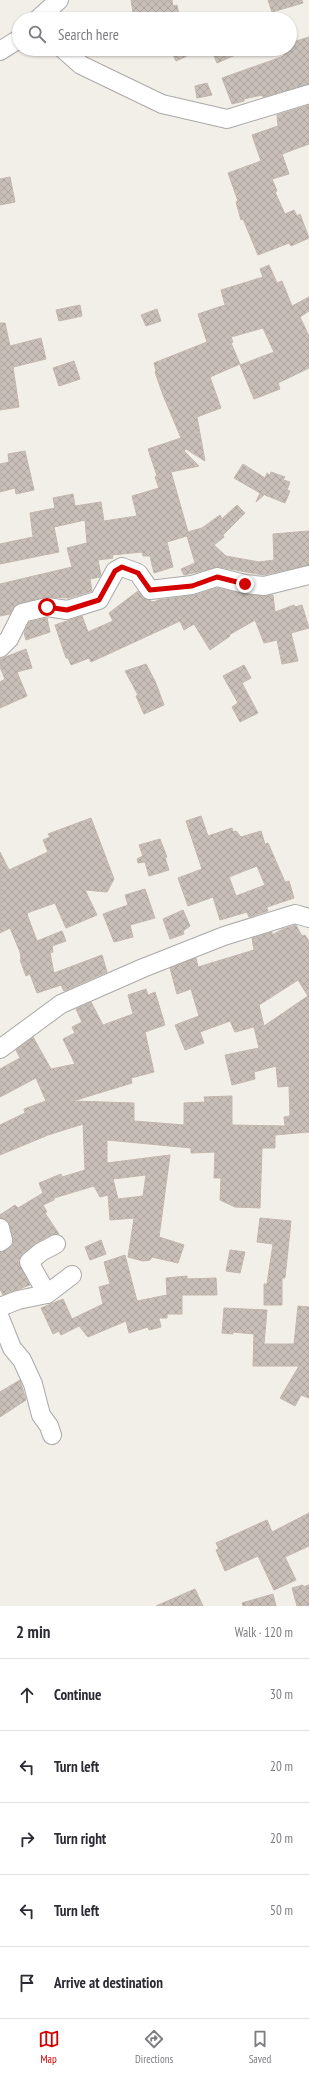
<!DOCTYPE html>
<html lang="en">
<head>
<meta charset="utf-8">
<style>
  :root { --surface:#fff; --page:#f7f7f7; --text:#2b2b33; --muted:#7c7c81; --line:#e1e1e2; --accent:#d40000 }
  body { margin:0; font-family:"PT Sans Narrow",sans-serif; background:var(--page); color:var(--text) }
  .stop { position:absolute; width:12px; height:12px; margin:-9px; border:3px solid #d40000; border-radius:50%; background:#fff }
  .stop.end { background:#d40000; border-color:#fff; box-shadow:0 1px 4px #0008 }
  .list { margin:0; padding:0; list-style:none }
  h2 { display:flex; justify-content:space-between; align-items:center; height:52px; margin:0; padding:0 16px; font-size:17px }
  h2 small { font-size:13px; font-weight:400; color:var(--muted) }
  .list li { display:grid; grid-template-columns:26px 1fr auto; gap:12px; align-items:center; box-sizing:border-box; height:72px; padding:0 16px; border-top:1px solid var(--line) }
  .list b { display:block; font-size:15px; white-space:nowrap }
  .list em { font-size:13px; font-style:normal; color:var(--muted) }
  .icon { flex:none; width:22px; height:22px; fill:none; stroke:currentColor; stroke-width:2; stroke-linecap:round; stroke-linejoin:round }
  .map { position:relative; flex:none; width:309px; height:1606px; overflow:hidden }
  .search { position:absolute; background:var(--surface); box-shadow:0 1px 3px #0004; left:12px; right:12px; top:12px; height:44px; display:flex; align-items:center; gap:10px; box-sizing:border-box; padding:0 14px; border-radius:22px; color:var(--muted); font-size:15px }
  .sheet { height:412px; background:var(--surface) }
  nav { display:flex; justify-content:space-around; align-items:center; box-sizing:border-box; height:56px; border-top:1px solid var(--line); background:var(--surface); font-size:11px; color:var(--muted) }
  nav a { display:grid; justify-items:center; gap:2px }
  nav .on { color:var(--accent) }
  .map>svg:first-child { display:block }
</style>
</head>
<body>
<div class="map">
<svg width="309" height="1606" viewBox="0 0 309 1606">
  <defs>
    <pattern id="building-cross-hatch" width="8" height="8" patternUnits="userSpaceOnUse"><rect width="8" height="8" fill="#c7bfb8"/><path d="M0 0l8 8M0 8l8-8" fill="none" stroke="#aba49e"/></pattern>
  </defs>
  <rect width="100%" height="100%" fill="#f2efe9"/>
  <g fill="url(#building-cross-hatch)" stroke="#c4b6ab" fill-rule="evenodd">
    <polygon points="131,0 172,0 173,6 177,5 180,19 134,19"/>
    <polygon points="268,0 302,0 303,3 272,12"/>
    <polygon points="309,37 309,84 263,97 262,95 244,99 244,101 232,104 222,78 284,56 282,49 290,49 290,43"/>
    <polygon points="170,49 202,49 176,61"/>
    <polygon points="211,49 249,49 217,63"/>
    <polygon points="207,83 212,95 197,98 195,86"/>
    <polygon points="309,105 309,144 282,154 289,174 272,179 277,191 275,192 285,214 294,210 297,216 300,214 309,238 291,246 289,243 258,255 243,219 241,220 236,202 238,201 228,173 261,161 252,135 278,126 277,115"/>
    <polygon points="10,177 15,202 0,205 0,179"/>
    <polygon points="269,265 277,283 282,281 292,306 309,297 309,311 300,317 309,336 309,368 278,383 280,389 254,399 240,365 274,352 263,328 231,337 233,342 231,343 240,364 210,377 221,408 197,417 205,461 186,449 184,451 199,466 171,472 188,532 202,528 220,515 222,519 237,505 245,513 223,535 224,537 214,545 226,556 259,562 274,560 273,534 309,531 309,565 263,575 219,567 184,575 181,569 195,563 187,536 167,542 173,567 154,573 150,556 143,556 142,552 112,555 113,558 98,560 101,575 100,577 90,579 92,591 69,598 45,597 20,603 15,605 10,614 0,616 0,584 72,567 67,548 87,543 85,520 54,527 59,552 0,564 0,544 33,537 30,513 55,508 53,498 73,494 75,506 101,502 104,521 137,516 132,496 159,488 155,477 157,476 148,449 181,438 163,395 155,372 156,371 154,363 207,342 198,314 225,305 221,290 263,277 260,269"/>
    <polygon points="80,305 82,316 59,321 56,310"/>
    <polygon points="157,309 161,321 146,326 141,315"/>
    <polygon points="0,323 5,323 10,346 41,338 46,359 13,367 19,407 0,410"/>
    <polygon points="74,361 80,379 59,386 53,368"/>
    <polygon points="25,451 34,490 16,494 15,488 0,492 0,464 9,462 8,454"/>
    <polygon points="243,464 265,478 267,473 270,475 271,472 285,477 283,480 290,482 287,490 290,491 285,503 265,495 265,494 256,502 260,493 234,478"/>
    <polygon points="217,588 244,594 263,596 273,595 275,612 294,605 295,607 302,605 309,628 291,633 298,661 282,664 277,640 264,643 255,620 229,635 230,636 210,650 194,624 184,630 180,621 91,662 89,658 71,665 68,658 66,658 55,625 82,616 88,632 113,621 109,613 138,591 145,599 154,602 158,600 195,595"/>
    <polygon points="47,618 50,632 26,640 24,633 29,622"/>
    <polygon points="26,649 32,668 17,672 27,696 0,708 0,682 5,679 0,667 0,659"/>
    <polygon points="146,664 155,681 164,705 144,714 136,696 138,695 125,671"/>
    <polygon points="244,665 251,678 242,683 258,713 240,722 232,707 238,703 223,676"/>
    <path d="M201,816L208,836L232,828L233,832L236,831L241,837L261,831L265,844L268,843L285,882L289,881L294,898L267,907L268,911L249,917L247,912L220,920L213,897L188,906L178,878L202,869L186,821ZM257,866L265,885L236,896L229,877Z"/>
    <polygon points="91,818 114,879 107,892 85,890 97,915 66,928 55,903 27,913 28,917 37,941 62,931 66,941 52,946 53,952 50,953 54,973 102,955 107,972 64,991 61,985 37,993 30,974 26,976 20,960 21,959 20,952 10,928 0,933 0,852 9,870 48,852 43,840 50,837 48,834"/>
    <polygon points="160,839 167,857 165,858 169,870 149,876 145,862 138,863 137,859 143,856 139,845"/>
    <polygon points="145,889 155,918 130,925 133,937 114,942 103,914 128,905 125,895"/>
    <polygon points="183,910 190,926 183,931 184,934 170,939 163,919"/>
    <path d="M296,925L302,936L305,935L309,941V1132L275,1135V1148H262L260,1208L235,1207L220,1200L221,1178H214L215,1152L191,1153V1148L107,1140V1163L170,1155L159,1237L184,1245L178,1263L152,1257L150,1260L143,1261L128,1257L134,1218L110,1220L108,1195L100,1197L94,1186L54,1198V1200L43,1205L47,1212L45,1213L59,1234L51,1235L36,1243L22,1254L18,1261L30,1285L3,1295L0,1289V1252L9,1248L13,1243V1238L8,1221L0,1218V1215L15,1205L18,1208L43,1193L39,1183L61,1174L62,1177L85,1170L83,1124L48,1135L0,1155V1125L25,1113L24,1109L46,1101L36,1078L0,1097V1069L20,1058L16,1050L33,1037L51,1069L75,1064L63,1039L75,1033L72,1027L82,1022L76,1009L91,1002L103,1025L133,1014L128,995L146,989L148,995L155,992L165,1025L145,1032L154,1072L131,1078L132,1083L73,1101L134,1103V1121L184,1125V1103L205,1102L204,1097L232,1096V1125L285,1126L284,1117L290,1116L289,1086L278,1087L276,1066L254,1072L255,1079L232,1085L225,1055L259,1048L254,1027L235,1032L230,1021L200,1032L204,1043L185,1050L175,1025L199,1016L191,989L177,994L170,968L196,958L198,967L254,950L252,938L272,932V935L283,929ZM298,980L308,996L264,1026L259,1005ZM146,1175L143,1196L118,1199L113,1179Z"/>
    <polygon points="260,1218 291,1221 285,1278 282,1278 282,1305 264,1305 264,1284 267,1284 273,1244 257,1242"/>
    <polygon points="101,1240 106,1254 90,1260 85,1247"/>
    <polygon points="230,1250 245,1252 240,1273 226,1271"/>
    <polygon points="125,1255 137,1301 167,1295 166,1278 187,1276 187,1279 216,1278 217,1295 182,1295 182,1314 167,1314 167,1318 159,1318 161,1327 149,1330 148,1327 129,1333 126,1321 88,1337 79,1326 61,1335 59,1331 53,1334 41,1308 63,1299 72,1319 103,1304 99,1287 110,1284 104,1262"/>
    <polygon points="298,1306 309,1307 309,1398 301,1395 295,1406 280,1398 299,1366 253,1366 254,1334 233,1332 233,1334 222,1333 224,1308 267,1310 264,1344 294,1344"/>
    <polygon points="20,1380 26,1400 0,1417 0,1392"/>
    <polygon points="309,1513 309,1546 285,1557 296,1580 274,1590 258,1556 225,1571 216,1550 219,1549 216,1543 267,1520 272,1532"/>
    <polygon points="303,1585 303,1587 309,1585 309,1606 297,1606 292,1588"/>
    <polygon points="195,1589 203,1606 156,1606"/>
    <polygon points="273,1594 276,1606 243,1606 242,1603"/>
  </g>
  <g fill="none" stroke-linecap="round" stroke-linejoin="round">
    <defs>
      <g id="minor">
        <polyline points="38,19 59,0"/>
        <polyline points="63,49 81,65 162,104 227,119 309,94"/>
        <polyline points="0,51 19,39"/>
        <polyline points="0,648 9,639 22,613 47,607 67,610 99,600 115,571 122,567 138,573 150,590 192,585 217,577 245,584 264,586 309,575"/>
        <polyline points="0,1049 61,1004 143,968 224,936 295,914 309,918"/>
        <polyline points="0,1228 3,1240 0,1242"/>
        <polyline points="47,1294 29,1262 41,1252 56,1244"/>
        <polyline points="0,1307 18,1300 47,1294 72,1275"/>
        <polyline points="0,1318 12,1348 22,1360 33,1384 41,1415 49,1426 52,1435"/>
      </g>
    </defs>
    <use href="#minor" stroke="#a9a9a9" stroke-width="20"/>
    <use href="#minor" stroke="#fff" stroke-width="18"/>
  </g>
  <g fill="none" stroke-linecap="round" stroke-linejoin="round">
    <polyline stroke="#d40000" stroke-width="5" points="47,607 67,610 99,600 115,571 122,567 138,573 150,590 192,586 217,577 245,584"/>
  </g>
</svg>
<div class="stop" style="left:47px;top:607px"></div>
<div class="stop end" style="left:245px;top:584px"></div>
<div class="search"><svg class="icon" aria-label="search" viewBox="0 0 24 24"><circle cx="10" cy="10" r="6"/><path d="M15 15l6 6"/></svg>Search here</div>
</div>
<section class="sheet">
<h2>2 min<small>Walk · 120 m</small></h2>
<ul class="list">
<li><svg class="icon" aria-label="ahead" viewBox="0 0 24 24"><path d="M12 20V5M6 11l6-6 6 6"/></svg><div><b>Continue</b></div><em>30 m</em></li>
<li><svg class="icon" aria-label="left" viewBox="0 0 24 24"><path d="M17 20v-9H6M10 6l-5 5 5 5"/></svg><div><b>Turn left</b></div><em>20 m</em></li>
<li><svg class="icon" aria-label="right" viewBox="0 0 24 24"><path d="M7 20v-9h11M14 6l5 5-5 5"/></svg><div><b>Turn right</b></div><em>20 m</em></li>
<li><svg class="icon" aria-label="left" viewBox="0 0 24 24"><path d="M17 20v-9H6M10 6l-5 5 5 5"/></svg><div><b>Turn left</b></div><em>50 m</em></li>
<li><svg class="icon" aria-label="arrive" viewBox="0 0 24 24"><path d="M6 21V4h12l-3 4 3 4H6"/></svg><div><b>Arrive at destination</b></div></li>
</ul>
</section>
<nav>
<a class="on"><svg class="icon" aria-label="map" viewBox="0 0 24 24"><path d="M3 6l6-2 6 2 6-2v14l-6 2-6-2-6 2zM9 4v14M15 6v14"/></svg>Map</a>
<a><svg class="icon" aria-label="directions" viewBox="0 0 24 24"><path d="M12 3l9 9-9 9-9-9zM9 14v-3h6M13 9l2 2-2 2"/></svg>Directions</a>
<a><svg class="icon" aria-label="saved" viewBox="0 0 24 24"><path d="M7 4h10v16l-5-4-5 4z"/></svg>Saved</a>
</nav>
</body>
</html>
